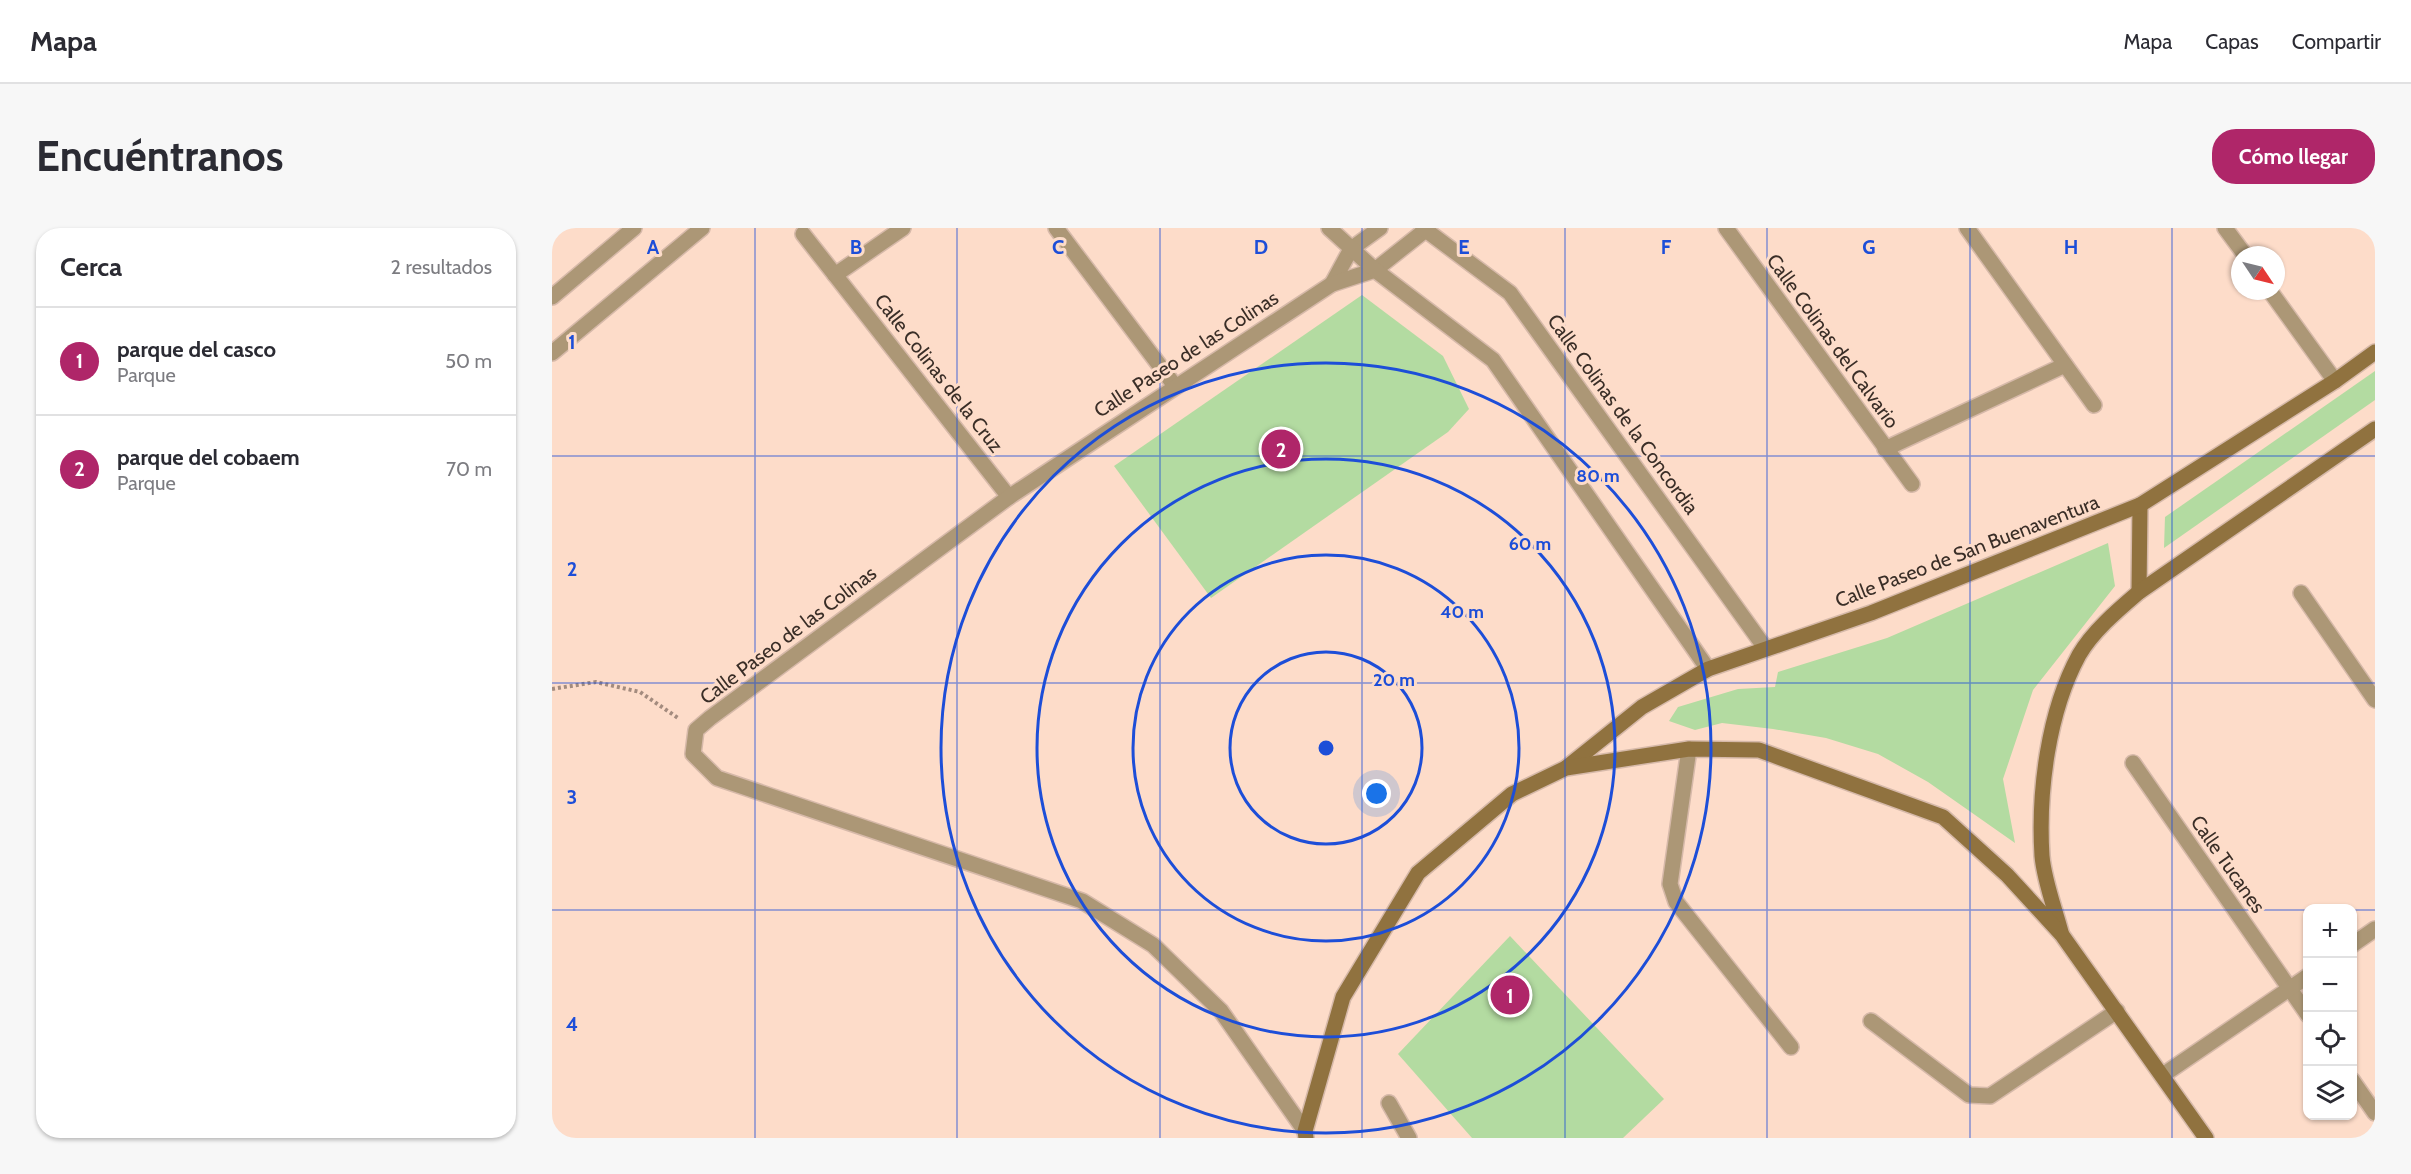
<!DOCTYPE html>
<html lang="es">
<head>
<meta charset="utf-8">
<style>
  :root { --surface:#fff; --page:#f7f7f7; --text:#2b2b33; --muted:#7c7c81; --line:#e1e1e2; --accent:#af2669 }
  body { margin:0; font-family:Cabin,sans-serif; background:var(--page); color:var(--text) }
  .controls { position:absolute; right:18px; bottom:18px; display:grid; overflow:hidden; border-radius:12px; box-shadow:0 2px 4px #0004 }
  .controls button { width:54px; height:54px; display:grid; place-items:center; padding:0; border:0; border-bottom:2px solid var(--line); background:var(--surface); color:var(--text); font:30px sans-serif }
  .compass { position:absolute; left:1679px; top:18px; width:54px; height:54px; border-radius:50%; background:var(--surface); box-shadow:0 2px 4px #0004; rotate:125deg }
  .you { position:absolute; left:825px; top:566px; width:21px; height:21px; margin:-15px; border:4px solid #fff; border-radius:50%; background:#1a73e8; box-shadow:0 0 0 9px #1a73e833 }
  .badge { display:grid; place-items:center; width:39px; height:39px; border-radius:50%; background:var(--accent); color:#fff; font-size:20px; font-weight:700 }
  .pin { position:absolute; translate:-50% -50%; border:3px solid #fff; box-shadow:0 2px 6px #0006 }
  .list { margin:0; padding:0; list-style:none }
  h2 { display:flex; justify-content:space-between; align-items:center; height:78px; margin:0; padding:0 24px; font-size:26px }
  h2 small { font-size:20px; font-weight:400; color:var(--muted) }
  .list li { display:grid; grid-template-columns:39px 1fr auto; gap:18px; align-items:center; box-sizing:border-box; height:108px; padding:0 24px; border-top:2px solid var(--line) }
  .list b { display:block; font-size:22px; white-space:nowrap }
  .list p { margin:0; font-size:20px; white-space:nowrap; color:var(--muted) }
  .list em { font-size:20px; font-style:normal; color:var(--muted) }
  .icon { flex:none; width:33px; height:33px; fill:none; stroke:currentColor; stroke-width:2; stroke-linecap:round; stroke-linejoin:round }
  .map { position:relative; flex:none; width:1823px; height:910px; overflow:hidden; border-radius:24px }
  header { display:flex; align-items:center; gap:36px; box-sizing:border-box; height:84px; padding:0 30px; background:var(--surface); border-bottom:2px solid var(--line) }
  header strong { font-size:28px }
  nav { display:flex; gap:33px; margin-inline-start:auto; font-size:21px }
  .intro { display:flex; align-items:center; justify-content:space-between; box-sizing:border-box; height:144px; padding:0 36px }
  h1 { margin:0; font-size:42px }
  .button { padding:15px 27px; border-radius:24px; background:var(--accent); color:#fff; font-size:21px; font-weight:700 }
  main { display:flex; gap:36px; padding:0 36px }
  aside { flex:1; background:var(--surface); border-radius:24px; box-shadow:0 2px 4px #0004 }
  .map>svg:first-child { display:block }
</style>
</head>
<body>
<header>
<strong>Mapa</strong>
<nav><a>Mapa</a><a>Capas</a><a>Compartir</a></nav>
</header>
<div class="intro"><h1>Encuéntranos</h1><a class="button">Cómo llegar</a></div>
<main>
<aside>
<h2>Cerca<small>2 resultados</small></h2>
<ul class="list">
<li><span class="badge">1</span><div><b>parque del casco</b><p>Parque</p></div><em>50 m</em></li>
<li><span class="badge">2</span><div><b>parque del cobaem</b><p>Parque</p></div><em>70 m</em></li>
</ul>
</aside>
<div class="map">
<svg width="1823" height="910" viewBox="0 0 1823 910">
  <rect width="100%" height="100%" fill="#fddcc9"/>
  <g fill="#b3dba1">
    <polygon points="810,67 891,128 917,181 896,204 659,370 562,238"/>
    <polygon points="1823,143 1823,172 1612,320 1613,289"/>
    <polygon points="1556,315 1563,358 1481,462 1451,551 1463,615 1376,554 1326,526 1274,510 1221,501 1170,495 1143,502 1117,493 1126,479 1186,461 1223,459 1226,444 1335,410"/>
    <polygon points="958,708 1112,871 1071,910 920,910 846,826"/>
  </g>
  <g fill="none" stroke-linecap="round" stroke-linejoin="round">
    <defs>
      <g id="service">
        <polyline points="1137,521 1118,656 1124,674 1239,819"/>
        <polyline points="1319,793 1417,867 1438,868 1565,783"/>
        <polyline points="837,875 857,910"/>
      </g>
      <g id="minor">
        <polyline points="504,0 623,158"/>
        <polyline points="1174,0 1360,256"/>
        <polyline points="1415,0 1542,177"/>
        <polyline points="1673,0 1693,27"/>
        <polyline points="251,6 457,269"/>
        <polyline points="283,47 351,0"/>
        <polyline points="780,56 799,21 828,0"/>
        <polyline points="1718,63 1783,153"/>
        <polyline points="1333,221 1513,137"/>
        <polyline points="1749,365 1823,472"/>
        <polyline points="1581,535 1756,787"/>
        <polyline points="1800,852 1823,885"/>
        <polyline points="753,903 669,783 601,717 530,673 165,550 141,526 144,502 158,490 457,269 780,56 823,42 876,0"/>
      </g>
      <g id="tertiary">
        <polyline points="777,0 823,42 941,132 1156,441"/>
        <polyline points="871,0 958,65 1214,421"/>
        <polyline points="0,69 82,0"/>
        <polyline points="0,125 150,0"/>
        <polyline points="1800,717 1823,701"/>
        <polyline points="1611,847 1756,748"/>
      </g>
      <g id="secondary">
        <polyline points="1587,364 1588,277"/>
        <polyline points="1015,539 1090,479 1156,441 1319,385 1588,277 1783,153 1823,124"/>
        <path d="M1509,704C1503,681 1492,652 1490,628C1486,564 1496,484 1527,427C1541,403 1566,382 1587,364L1823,201"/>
        <polyline points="754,910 753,903 791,769 866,645 960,566 1014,540 1137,521 1207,522 1391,589 1455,647 1510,707 1654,910"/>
      </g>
    </defs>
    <use href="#service" stroke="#d6b9a9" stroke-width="18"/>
    <use href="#minor" stroke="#d6b9a9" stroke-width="18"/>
    <use href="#tertiary" stroke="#d6b9a9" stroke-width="18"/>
    <use href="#secondary" stroke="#d6b9a9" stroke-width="18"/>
    <polyline stroke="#a38b7e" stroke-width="4" stroke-dasharray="3 3" stroke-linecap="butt" points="0,461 44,454 88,464 126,490"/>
    <use href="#service" stroke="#ac9776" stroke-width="15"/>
    <use href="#minor" stroke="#ac9776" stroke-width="15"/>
    <use href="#tertiary" stroke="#ac9776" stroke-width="15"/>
    <use href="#secondary" stroke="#90723f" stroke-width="15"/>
  </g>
  <path fill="none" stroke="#1d4ed8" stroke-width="1.5" stroke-opacity="0.55" d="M203,0V910M405,0V910M608,0V910M810,0V910M1013,0V910M1215,0V910M1418,0V910M1620,0V910M0,228H1823M0,455H1823M0,682H1756M1800,682H1823"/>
  <g fill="none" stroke="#1d4ed8" stroke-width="3">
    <circle cx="774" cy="520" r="96"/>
    <circle cx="774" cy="520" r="193"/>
    <circle cx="774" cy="520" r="289"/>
    <circle cx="774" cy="520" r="385"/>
  </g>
  <g text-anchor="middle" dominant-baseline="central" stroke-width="6" stroke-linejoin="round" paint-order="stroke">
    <g font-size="20" fill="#3a2e27" stroke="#fddcc9">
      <text transform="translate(1281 113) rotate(54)">Calle Colinas del Calvario</text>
      <text transform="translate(634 126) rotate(-33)">Calle Paseo de las Colinas</text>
      <text transform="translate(387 145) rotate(52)">Calle Colinas de la Cruz</text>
      <text transform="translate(1071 186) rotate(54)">Calle Colinas de la Concordia</text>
      <text transform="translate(1415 323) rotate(-21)">Calle Paseo de San Buenaventura</text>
      <text transform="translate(236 407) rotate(-37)">Calle Paseo de las Colinas</text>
      <text transform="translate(1676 636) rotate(55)">Calle Tucanes</text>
    </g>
  </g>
  <g font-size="20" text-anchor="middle" font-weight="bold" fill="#1d4ed8" stroke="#fddcc9" stroke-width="6" stroke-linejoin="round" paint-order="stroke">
    <text x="101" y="26">A</text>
    <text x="304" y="26">B</text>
    <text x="506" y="26">C</text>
    <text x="709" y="26">D</text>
    <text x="912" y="26">E</text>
    <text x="1114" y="26">F</text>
    <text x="1317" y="26">G</text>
    <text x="1519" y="26">H</text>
    <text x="20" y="121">1</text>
    <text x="20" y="348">2</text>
    <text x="20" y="576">3</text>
    <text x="20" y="803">4</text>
  </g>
  <circle cx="774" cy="520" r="9" fill="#1d4ed8" stroke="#fddcc9" stroke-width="3"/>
  <g font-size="18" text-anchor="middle" font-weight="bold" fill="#1d4ed8" stroke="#fddcc9" stroke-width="6" stroke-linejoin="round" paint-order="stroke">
    <text x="1046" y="254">80 m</text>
    <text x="978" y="322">60 m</text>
    <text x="910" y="390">40 m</text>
    <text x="842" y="458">20 m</text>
  </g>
</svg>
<div class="controls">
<button>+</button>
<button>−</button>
<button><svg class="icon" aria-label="locate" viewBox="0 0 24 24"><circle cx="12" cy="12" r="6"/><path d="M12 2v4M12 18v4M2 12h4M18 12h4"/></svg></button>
<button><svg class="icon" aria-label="layers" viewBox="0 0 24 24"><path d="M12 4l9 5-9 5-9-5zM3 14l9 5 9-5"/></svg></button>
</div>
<svg class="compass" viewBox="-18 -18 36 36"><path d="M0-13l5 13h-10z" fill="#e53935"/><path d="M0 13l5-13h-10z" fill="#7c7c81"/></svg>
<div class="you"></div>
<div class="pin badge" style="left:958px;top:767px">1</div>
<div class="pin badge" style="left:729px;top:221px">2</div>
</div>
</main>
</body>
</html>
